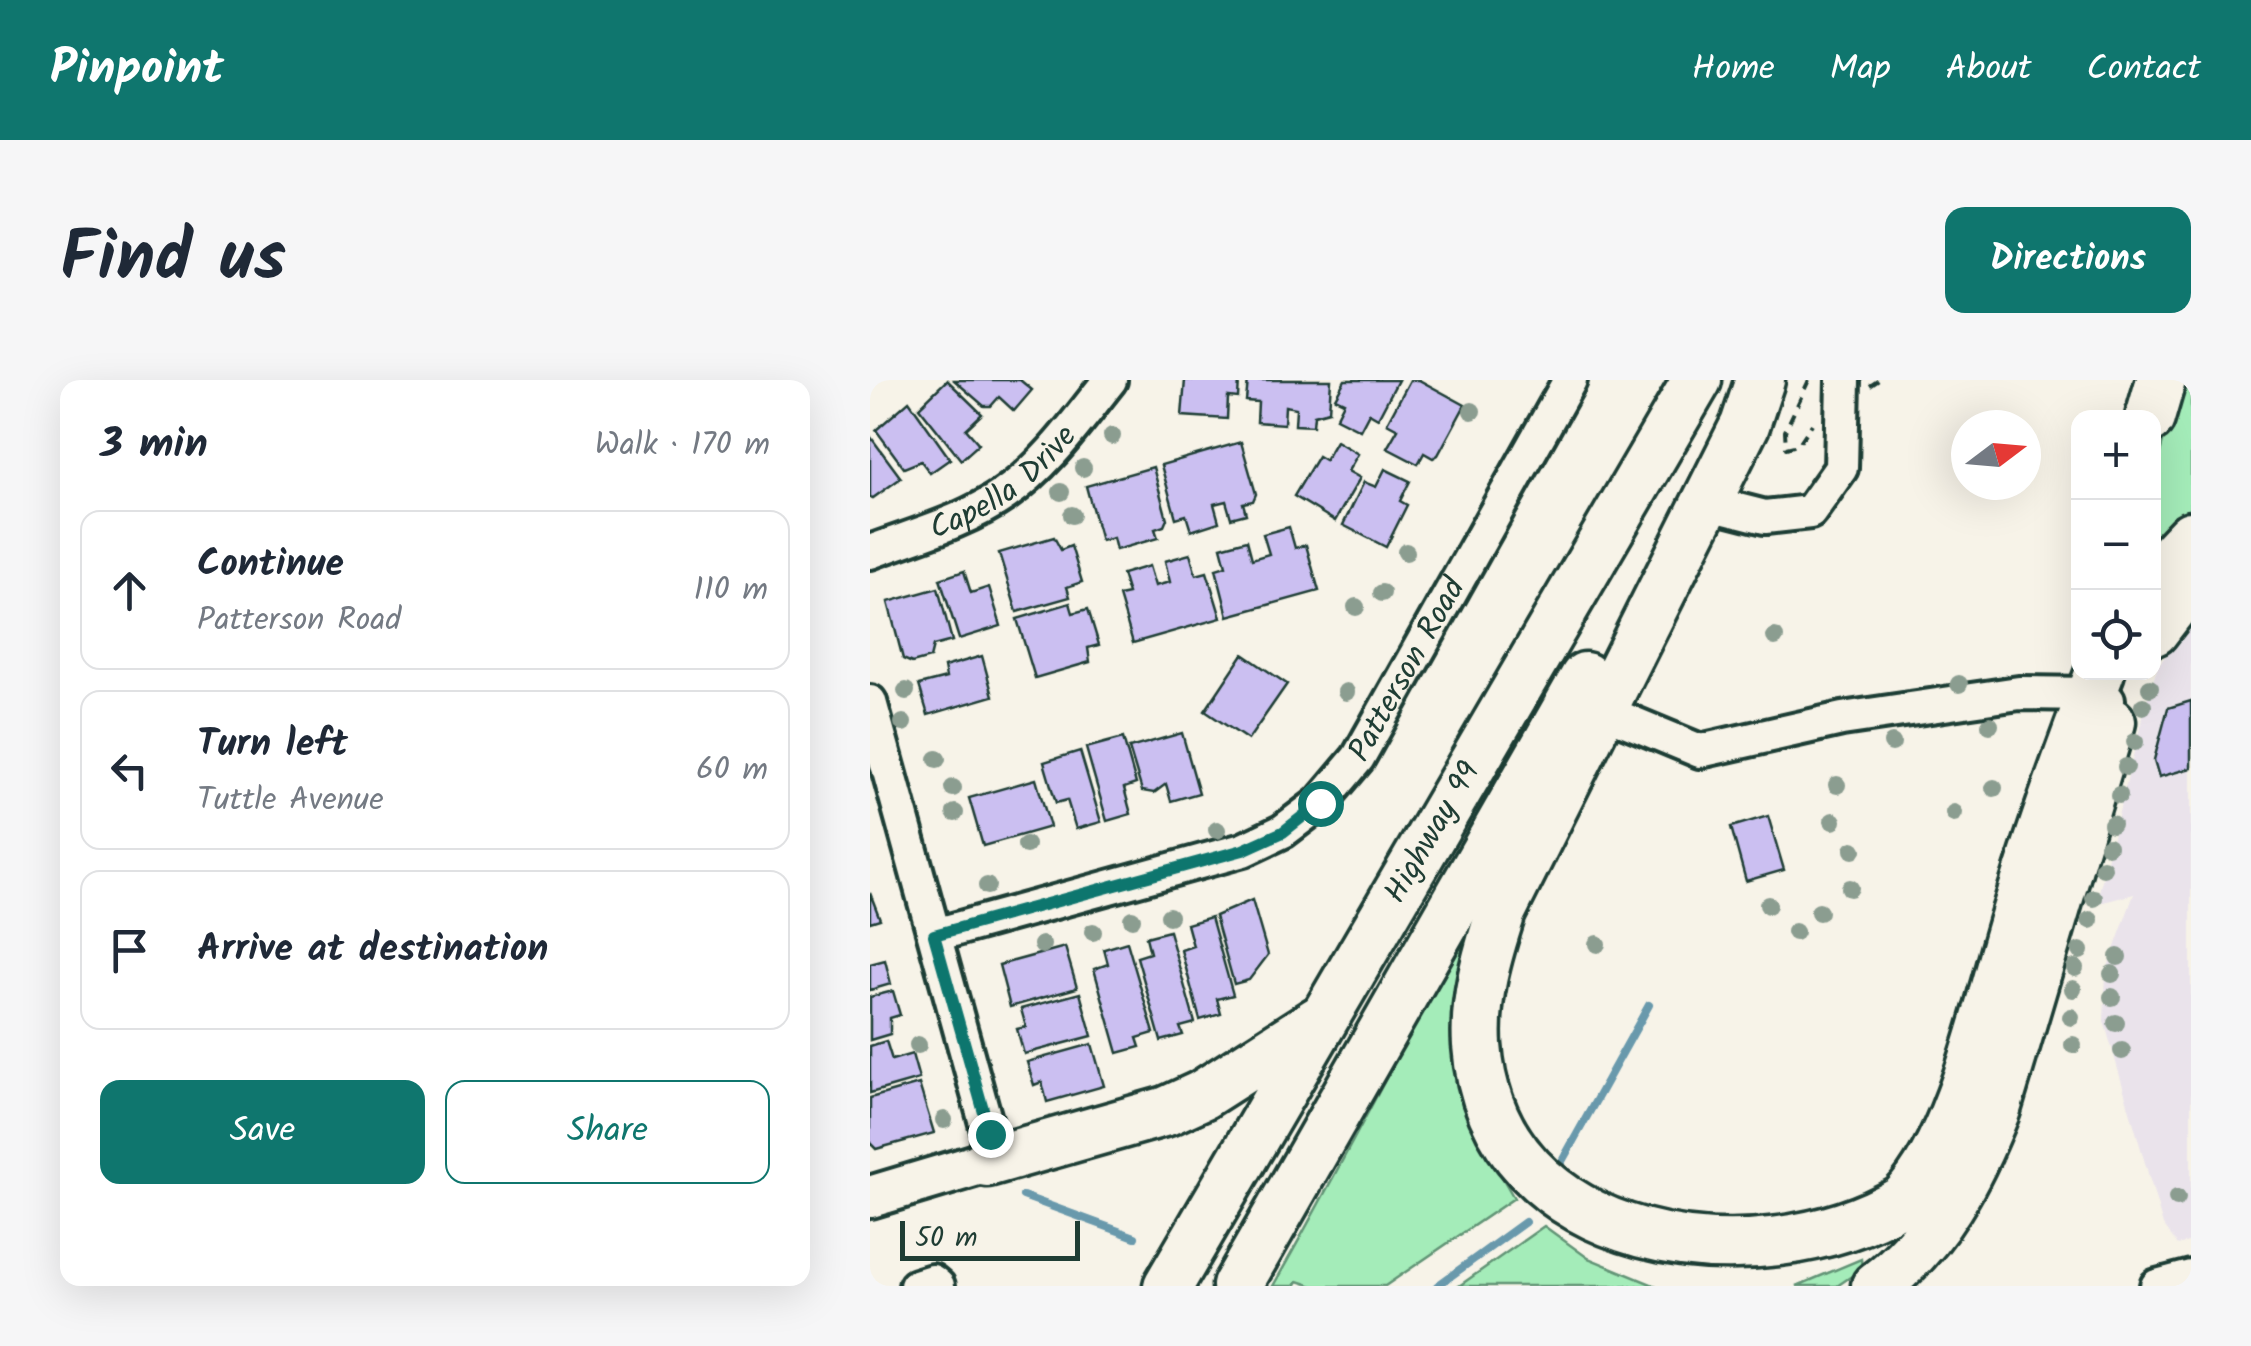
<!DOCTYPE html>
<html lang="en">
<head>
<meta charset="utf-8">
<style>
  :root { --surface:#fff; --page:#f6f6f7; --text:#1f2937; --muted:#747a83; --line:#e0e1e3; --accent:#0f766e }
  body { margin:0; font-family:Kalam,sans-serif; background:var(--page); color:var(--text) }
  .controls { position:absolute; right:30px; top:30px; display:grid; overflow:hidden; border-radius:20px; box-shadow:0 10px 40px #0002 }
  .controls button { width:90px; height:90px; display:grid; place-items:center; padding:0; border:0; border-bottom:2px solid var(--line); background:var(--surface); color:var(--text); font:50px sans-serif }
  .compass { position:absolute; left:1081px; top:30px; width:90px; height:90px; border-radius:50%; background:var(--surface); box-shadow:0 10px 40px #0002; rotate:74deg }
  .scale { position:absolute; left:30px; bottom:25px; width:180px; box-sizing:border-box; padding-left:10px; border:5px solid #1f3d34; border-top:0; font-size:28px; line-height:35px; white-space:nowrap; color:#1f3d34; -webkit-text-stroke:8px #f7f3e8; paint-order:stroke }
  .stop { position:absolute; width:30px; height:30px; margin:-22px; border:8px solid #0f766e; border-radius:50%; background:#fff }
  .stop.end { background:#0f766e; border-color:#fff; box-shadow:0 2px 10px #0008 }
  .list { margin:0; padding:0; list-style:none }
  h2 { display:flex; justify-content:space-between; align-items:center; height:130px; margin:0; padding:0 40px; font-size:42px }
  h2 small { font-size:32px; font-weight:400; color:var(--muted) }
  .list li { display:grid; grid-template-columns:65px 1fr auto; gap:30px; align-items:center; box-sizing:border-box; height:160px; margin:0 20px 20px; padding:0 20px; border:2px solid var(--line); border-radius:20px }
  .list b { display:block; font-size:38px; white-space:nowrap }
  .list p { margin:0; font-size:32px; white-space:nowrap; color:var(--muted) }
  .list em { font-size:32px; font-style:normal; color:var(--muted) }
  .actions { display:flex; gap:20px; padding:30px 40px }
  .actions a { flex:1; padding:22px 0; border:2px solid var(--accent); border-radius:20px; text-align:center; font-size:35px; color:var(--accent) }
  .actions .main { background:var(--accent); color:#fff }
  .icon { flex:none; width:55px; height:55px; fill:none; stroke:currentColor; stroke-width:2; stroke-linecap:round; stroke-linejoin:round }
  .map { position:relative; flex:none; width:1321px; height:906px; overflow:hidden; border-radius:20px }
  header { display:flex; align-items:center; gap:60px; box-sizing:border-box; height:140px; padding:0 50px; background:var(--accent); color:#fff }
  header strong { font-size:48px }
  nav { display:flex; gap:55px; margin-inline-start:auto; font-size:35px }
  .intro { display:flex; align-items:center; justify-content:space-between; box-sizing:border-box; height:240px; padding:0 60px }
  h1 { margin:0; font-size:70px }
  .button { padding:25px 45px; border-radius:20px; background:var(--accent); color:#fff; font-size:35px; font-weight:700 }
  main { display:flex; gap:60px; padding:0 60px }
  aside { flex:1; background:var(--surface); border-radius:20px; box-shadow:0 10px 40px #0002 }
  .map>svg:first-child { display:block }
</style>
</head>
<body>
<header>
<strong>Pinpoint</strong>
<nav><a>Home</a><a>Map</a><a>About</a><a>Contact</a></nav>
</header>
<div class="intro"><h1>Find us</h1><a class="button">Directions</a></div>
<main>
<aside>
<h2>3 min<small>Walk · 170 m</small></h2>
<ul class="list">
<li><svg class="icon" aria-label="ahead" viewBox="0 0 24 24"><path d="M12 20V5M6 11l6-6 6 6"/></svg><div><b>Continue</b><p>Patterson Road</p></div><em>110 m</em></li>
<li><svg class="icon" aria-label="left" viewBox="0 0 24 24"><path d="M17 20v-9H6M10 6l-5 5 5 5"/></svg><div><b>Turn left</b><p>Tuttle Avenue</p></div><em>60 m</em></li>
<li><svg class="icon" aria-label="arrive" viewBox="0 0 24 24"><path d="M6 21V4h12l-3 4 3 4H6"/></svg><div><b>Arrive at destination</b></div></li>
</ul>
<div class="actions"><a class="main">Save</a><a>Share</a></div>
</aside>
<div class="map">
<svg width="1321" height="906" viewBox="0 0 1321 906">
  <rect width="100%" height="100%" fill="#f7f3e8"/>
  <filter id="ink" filterUnits="userSpaceOnUse"><feTurbulence type="fractalNoise" baseFrequency=".01" numOctaves="2"/><feDisplacementMap in="SourceGraphic" scale="20" xChannelSelector="R" yChannelSelector="G"/><feConvolveMatrix kernelMatrix="1 2 1 2 8 2 1 2 1" color-interpolation-filters="sRGB"/></filter>
  <g filter="url(#ink)">
    <polygon fill="#eae3eb" points="1321,243 1321,861 1308,865 1293,845 1234,641 1236,592 1264,514 1226,524 1277,320 1288,286"/>
    <g fill="#a4ecb9" stroke="#629476" stroke-width="2.5">
      <polygon points="1310,0 1321,0 1321,134 1284,167 1284,95"/>
      <path d="M624,497L597,707L629,792L644,818L515,906H443L428,901L425,906H403C480,772 548,633 624,497Z"/>
      <polygon points="674,846 718,878 786,906 589,906"/>
      <polygon points="991,879 992,889 967,906 927,906"/>
    </g>
    <g fill="none" stroke-linecap="round" stroke-linejoin="round">
      <g stroke="#6999ac" stroke-width="8">
        <polyline points="691,783 779,625"/>
        <polyline points="153,816 265,857"/>
        <polyline points="567,906 655,842"/>
      </g>
    </g>
    <g fill="#cbbff1" stroke="#1f3d34" stroke-width="2.5">
      <polygon points="77,0 112,34 96,49 109,64 91,80 49,27"/>
      <polygon points="84,0 150,0 162,10 144,31 129,17 121,26 114,26"/>
      <polygon points="315,0 369,0 368,18 358,17 357,39 312,36"/>
      <polygon points="378,0 461,0 459,31 444,35 443,46 425,45 426,28 415,26 414,44 387,42 388,22 376,21"/>
      <polygon points="475,0 528,0 508,38 499,33 490,50 466,38 474,22 465,18"/>
      <polygon points="540,0 549,0 595,25 568,75 563,78 554,73 548,84 517,68 528,49 517,43"/>
      <polygon points="39,21 80,79 60,93 51,81 34,88 6,50"/>
      <polygon points="0,56 31,98 3,118 0,117"/>
      <polygon points="466,61 488,74 478,91 490,98 465,141 424,116 448,76 455,80"/>
      <polygon points="371,62 386,114 383,121 373,123 376,134 361,138 356,121 344,124 349,142 321,151 316,135 306,138 291,85"/>
      <polygon points="283,87 297,139 294,146 285,149 288,158 246,170 243,158 231,161 216,106"/>
      <polygon points="515,89 540,101 530,121 537,125 516,167 473,145 494,102 506,107"/>
      <polygon points="419,147 425,168 436,165 449,211 358,236 346,189 356,186 351,167 377,160 382,179 399,174 393,154"/>
      <polygon points="184,157 191,170 201,166 212,202 197,207 200,217 147,232 129,173"/>
      <polygon points="320,174 326,195 337,192 351,238 263,263 249,216 258,214 252,194 279,186 285,206 300,202 295,181"/>
      <polygon points="94,191 101,213 119,207 131,246 89,259 70,199"/>
      <polygon points="68,208 82,261 63,266 60,278 42,283 33,279 18,222"/>
      <polygon points="200,223 203,233 218,229 229,265 218,268 220,282 165,298 147,239"/>
      <polygon points="373,274 417,304 378,360 335,331"/>
      <polygon points="112,276 123,316 58,335 49,305 76,298 74,287"/>
      <polygon points="1321,321 1321,388 1289,397 1284,380 1298,328"/>
      <polygon points="312,353 329,413 301,421 296,404 284,413 272,411 259,368"/>
      <polygon points="253,358 266,404 254,408 261,434 237,441 216,368"/>
      <polygon points="210,371 231,442 206,449 197,420 186,423 174,382"/>
      <polygon points="166,399 180,447 113,466 99,418"/>
      <polygon points="898,436 914,490 876,501 861,447"/>
      <polygon points="0,513 10,539 0,542"/>
      <polygon points="382,520 398,575 379,600 364,604 345,536"/>
      <polygon points="341,537 363,615 347,619 351,634 330,640 311,570 323,566 317,544"/>
      <polygon points="299,551 325,643 310,647 313,655 291,661 267,577 280,573 276,557"/>
      <polygon points="257,562 284,653 267,658 270,667 248,673 224,589 238,584 234,569"/>
      <polygon points="195,567 207,608 140,627 129,585"/>
      <polygon points="15,580 21,604 0,610 0,584"/>
      <polygon points="23,611 30,635 20,638 20,654 0,660 0,617"/>
      <polygon points="210,613 222,656 154,674 147,649 156,647 151,629"/>
      <polygon points="16,661 22,680 42,674 49,699 0,713 0,666"/>
      <polygon points="222,664 234,706 177,722 172,702 164,705 157,682"/>
      <polygon points="49,704 64,753 6,769 0,763 0,718"/>
    </g>
    <g fill="none" stroke-linecap="round" stroke-linejoin="round">
      <defs>
        <g id="minor">
          <polyline points="836,122 895,137 940,132 971,88 973,0"/>
          <path id="s1" d="M0,172C45,155 95,142 135,114C178,84 208,40 240,0"/>
          <polyline points="0,322 119,754 117,782"/>
          <polyline points="731,330 830,371 972,339 1149,313 1221,314 1238,320"/>
          <path id="s2" d="M65,555L373,470L413,451L450,423L488,378L700,0"/>
          <polyline points="46,906 62,901 68,906"/>
          <polyline points="1287,906 1321,897"/>
        </g>
        <polyline id="major" points="0,817 117,782"/>
        <g id="highway">
          <path d="M890,0L875,45L631,532C617,575 604,619 607,665C622,873 888,906 1033,820C1092,761 1122,609 1148,527C1172,448 1200,370 1230,292"/>
          <polyline points="1280,38 1291,0"/>
          <polyline points="1284,195 1321,156"/>
          <polyline points="1284,251 1321,203"/>
          <polyline points="117,782 297,731 332,715 448,641"/>
          <path id="s3" d="M298,906L827,0"/>
          <polyline points="367,906 715,297"/>
          <path d="M1006,906C1066,862 1099,796 1126,729L1241,342"/>
        </g>
      </defs>
      <use href="#minor" stroke="#1f3d34" stroke-width="40"/>
      <use href="#major" stroke="#1f3d34" stroke-width="48"/>
      <use href="#highway" stroke="#1f3d34" stroke-width="55"/>
      <g stroke="#1f3d34" stroke-width="4" stroke-dasharray="10 8" stroke-linecap="butt">
        <polyline points="939,0 915,51 916,68 928,65 942,44"/>
        <polyline points="1000,6 1009,0"/>
      </g>
      <use href="#minor" stroke="#f7f3e8" stroke-width="32"/>
      <use href="#major" stroke="#f7f3e8" stroke-width="40"/>
      <use href="#highway" stroke="#f7f3e8" stroke-width="48"/>
    </g>
    <g fill="#8b9d90">
      <circle cx="602" cy="31" r="9"/>
      <circle cx="242" cy="56" r="9"/>
      <circle cx="213" cy="88" r="9"/>
      <circle cx="191" cy="112" r="9"/>
      <circle cx="202" cy="135" r="9"/>
      <circle cx="536" cy="172" r="9"/>
      <circle cx="512" cy="213" r="9"/>
      <circle cx="486" cy="227" r="9"/>
      <circle cx="905" cy="257" r="9"/>
      <circle cx="1089" cy="304" r="9"/>
      <circle cx="1280" cy="308" r="9"/>
      <circle cx="36" cy="311" r="9"/>
      <circle cx="476" cy="312" r="9"/>
      <circle cx="1273" cy="326" r="9"/>
      <circle cx="33" cy="343" r="9"/>
      <circle cx="1120" cy="345" r="9"/>
      <circle cx="1265" cy="362" r="9"/>
      <circle cx="1022" cy="363" r="9"/>
      <circle cx="67" cy="379" r="9"/>
      <circle cx="1256" cy="387" r="9"/>
      <circle cx="967" cy="405" r="9"/>
      <circle cx="83" cy="408" r="9"/>
      <circle cx="1124" cy="408" r="9"/>
      <circle cx="1249" cy="415" r="9"/>
      <circle cx="85" cy="433" r="9"/>
      <circle cx="1084" cy="433" r="9"/>
      <circle cx="963" cy="441" r="9"/>
      <circle cx="1242" cy="444" r="9"/>
      <circle cx="347" cy="450" r="9"/>
      <circle cx="156" cy="465" r="9"/>
      <circle cx="1238" cy="466" r="9"/>
      <circle cx="983" cy="470" r="9"/>
      <circle cx="1233" cy="488" r="9"/>
      <circle cx="117" cy="506" r="9"/>
      <circle cx="980" cy="508" r="9"/>
      <circle cx="1224" cy="518" r="9"/>
      <circle cx="898" cy="525" r="9"/>
      <circle cx="949" cy="532" r="9"/>
      <circle cx="299" cy="536" r="9"/>
      <circle cx="262" cy="539" r="9"/>
      <circle cx="1220" cy="540" r="9"/>
      <circle cx="223" cy="552" r="9"/>
      <circle cx="925" cy="552" r="9"/>
      <circle cx="727" cy="564" r="9"/>
      <circle cx="172" cy="565" r="9"/>
      <circle cx="1210" cy="571" r="9"/>
      <circle cx="1248" cy="577" r="9"/>
      <circle cx="1205" cy="588" r="9"/>
      <circle cx="1242" cy="594" r="9"/>
      <circle cx="1203" cy="609" r="9"/>
      <circle cx="1242" cy="617" r="9"/>
      <circle cx="1201" cy="637" r="9"/>
      <circle cx="1246" cy="643" r="9"/>
      <circle cx="48" cy="665" r="9"/>
      <circle cx="1203" cy="665" r="9"/>
      <circle cx="1252" cy="671" r="9"/>
      <circle cx="74" cy="740" r="9"/>
      <circle cx="1307" cy="818" r="9"/>
    </g>
  </g>
  <g fill="none" stroke-linecap="round" stroke-linejoin="round" filter="url(#ink)">
    <polyline stroke="#0f766e" stroke-width="12" points="120,754 64,555 373,470 413,452 450,423"/>
  </g>
  <g text-anchor="middle" dominant-baseline="central" stroke-width="8" stroke-linejoin="round" paint-order="stroke">
    <g font-size="32" fill="#1f3d34" stroke="#f7f3e8">
      <text stroke="none"><textPath href="#s1" startOffset="152">Capella Drive</textPath></text>
      <text stroke="none"><textPath href="#s2" startOffset="570">Patterson Road</textPath></text>
      <text stroke="none"><textPath href="#s3" startOffset="525">Highway 99</textPath></text>
    </g>
  </g>
</svg>
<div class="controls">
<button>+</button>
<button>−</button>
<button><svg class="icon" aria-label="locate" viewBox="0 0 24 24"><circle cx="12" cy="12" r="6"/><path d="M12 2v4M12 18v4M2 12h4M18 12h4"/></svg></button>
</div>
<svg class="compass" viewBox="-18 -18 36 36"><path d="M0-13l5 13h-10z" fill="#e53935"/><path d="M0 13l5-13h-10z" fill="#747a83"/></svg>
<div class="scale">50 m</div>
<div class="stop" style="left:450px;top:423px"></div>
<div class="stop end" style="left:120px;top:754px"></div>
</div>
</main>
</body>
</html>
